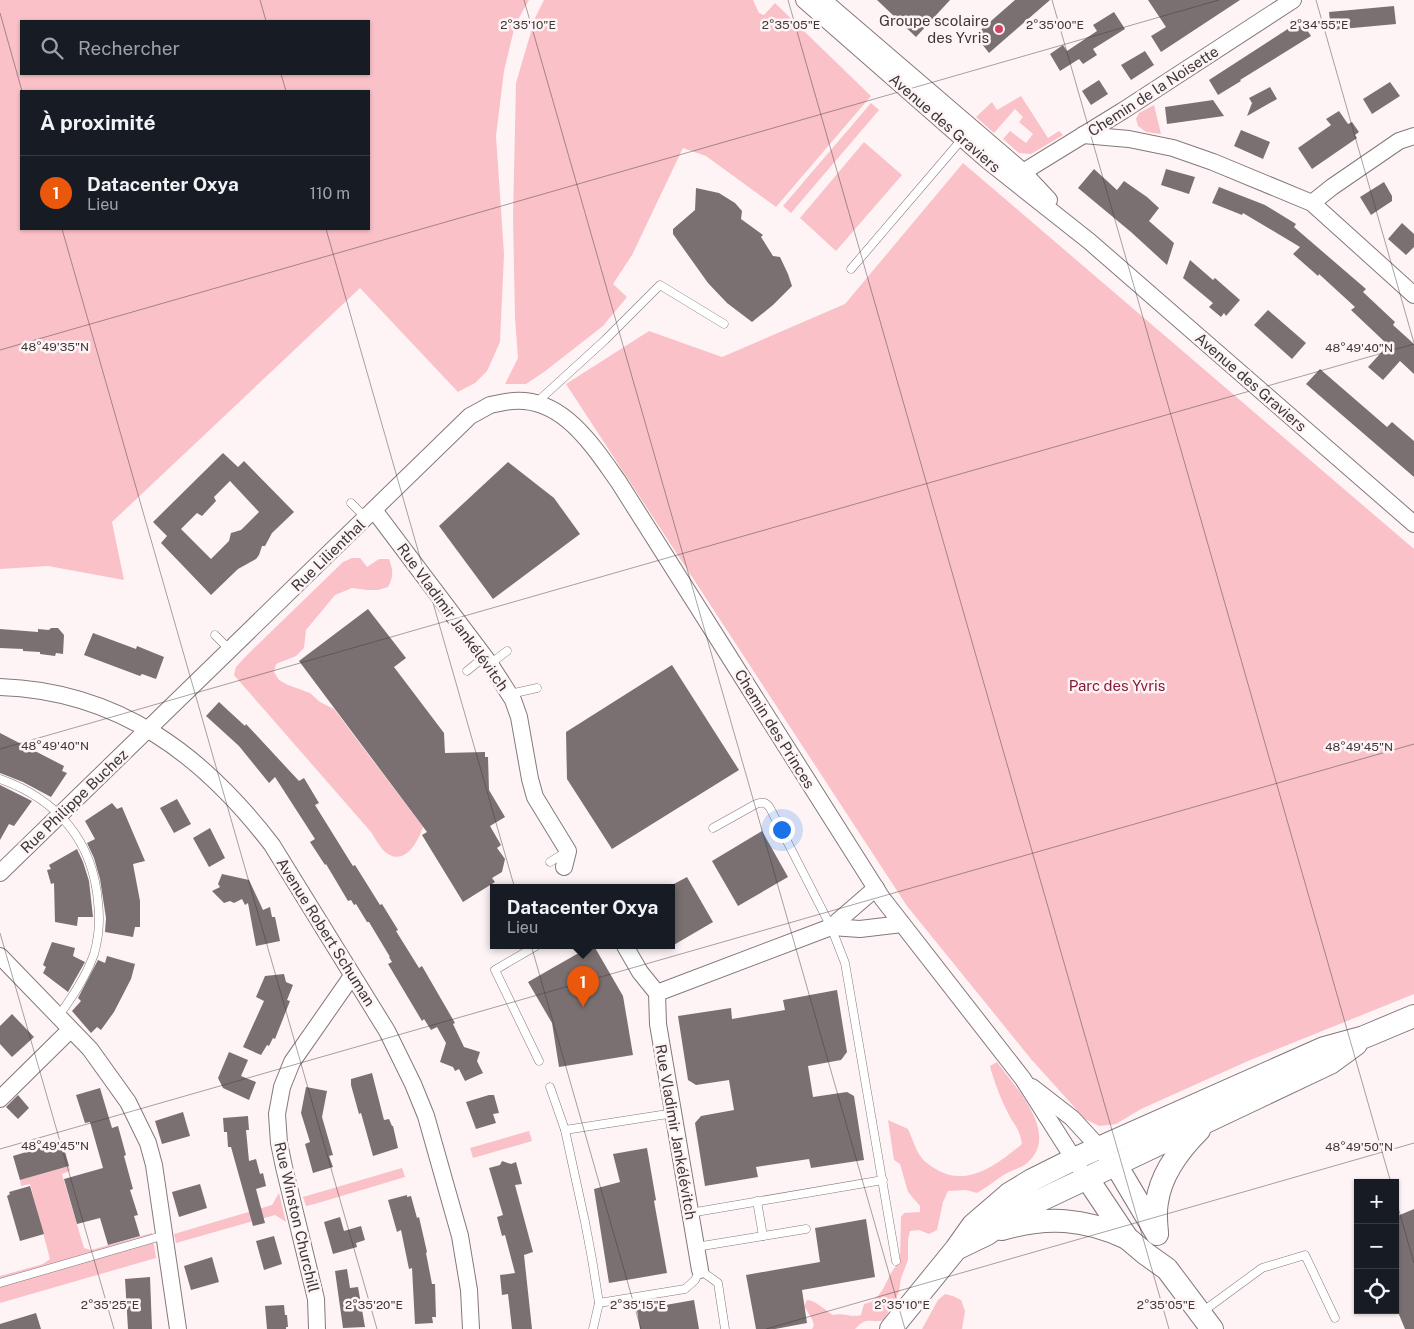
<!DOCTYPE html>
<html lang="fr">
<head>
<meta charset="utf-8">
<style>
  :root { --surface:#171b24; --page:#20242c; --text:#f1f3f6; --muted:#9ea1a6; --line:#363941; --accent:#ea580c }
  body { margin:0; font-family:"Public Sans",sans-serif; background:var(--page); color:var(--text) }
  .controls { position:absolute; right:15px; bottom:15px; display:grid; overflow:hidden; border-radius:0px; box-shadow:0 1px 4px #0004 }
  .controls button { width:45px; height:45px; display:grid; place-items:center; padding:0; border:0; border-bottom:1px solid var(--line); background:var(--surface); color:var(--text); font:25px sans-serif }
  .you { position:absolute; left:781px; top:829px; width:18px; height:18px; margin:-12px; border:4px solid #fff; border-radius:50%; background:#1a73e8; box-shadow:0 0 0 8px #1a73e833 }
  .badge { display:grid; place-items:center; width:32px; height:32px; border-radius:50%; background:var(--accent); color:#fff; font-size:16px; font-weight:700 }
  .pin { position:absolute; translate:-50% -41px; filter:drop-shadow(0 1px 2px #0008) }
  .pin::after { content:''; position:absolute; top:26px; width:18px; height:15px; background:inherit; clip-path:polygon(0 0,100% 0,50% 100%) }
  .popup { position:absolute; left:490px; top:884px; width:185px; height:65px; box-sizing:border-box; display:grid; place-content:center; border-radius:0px; background:var(--surface); filter:drop-shadow(0 1px 4px #0005); font-size:16px; white-space:nowrap; color:var(--muted) }
  .popup b { font-size:19px; color:var(--text) }
  .popup::after { content:''; position:absolute; left:50%; top:100%; margin-left:-10px; border:10px solid transparent; border-top-color:var(--surface) }
  .list { margin:0; padding:0; list-style:none }
  h2 { display:flex; justify-content:space-between; align-items:center; height:65px; margin:0; padding:0 20px; font-size:21px }
  h2 small { font-size:16px; font-weight:400; color:var(--muted) }
  .list li { display:grid; grid-template-columns:32px 1fr auto; gap:15px; align-items:center; box-sizing:border-box; height:75px; padding:0 20px; border-top:1px solid var(--line) }
  .list b { display:block; font-size:19px; white-space:nowrap }
  .list p { margin:0; font-size:16px; white-space:nowrap; color:var(--muted) }
  .list em { font-size:16px; font-style:normal; color:var(--muted) }
  .icon { flex:none; width:28px; height:28px; fill:none; stroke:currentColor; stroke-width:2; stroke-linecap:round; stroke-linejoin:round }
  .map { position:relative; flex:none; width:1414px; height:1329px; overflow:hidden }
  .search { position:absolute; background:var(--surface); box-shadow:0 1px 4px #0004; left:20px; top:20px; width:350px; height:55px; display:flex; align-items:center; gap:12px; box-sizing:border-box; padding:0 18px; border-radius:0px; color:var(--muted); font-size:19px }
  .panel { position:absolute; background:var(--surface); box-shadow:0 1px 4px #0004; left:20px; top:90px; width:350px; height:140px; border-radius:0px }
  .map>svg:first-child { display:block }
</style>
</head>
<body>
<div class="map">
<svg width="1414" height="1329" viewBox="0 0 1414 1329">
  <rect width="100%" height="100%" fill="#fef4f5"/>
  <g fill="#fac1c8" fill-rule="evenodd">
    <path d="M0,0H529L515,25L504,71L496,136L504,254L500,342L487,371L475,383L458,392L360,288L112,522L124,580L48,566L0,569ZM21,21H369V74H21ZM21,91H369V229H21Z"/>
    <polygon points="544,0 753,0 759,13 764,15 775,3 871,96 776,207 706,156 683,148 632,255 613,284 627,297 603,326 544,372 526,384 505,384 518,358 515,318 513,217 516,83 535,18"/>
    <polygon points="1021,96 1048,138 1059,131 1063,135 1031,154 1019,153 1003,139 1010,131 1026,143 1033,134 1019,122 1023,117 1015,109 994,133 976,117 992,102 997,110"/>
    <polygon points="871,103 879,110 791,213 783,206"/>
    <polygon points="1154,105 1161,134 1146,132 1138,126 1136,119 1139,113"/>
    <polygon points="864,142 902,175 836,251 800,218"/>
    <polygon points="963,163 1414,549 1414,994 1248,1061 1141,1109 1116,1124 1099,1126 1085,1119 1031,1059 907,906 566,384 649,331 722,357 845,304"/>
    <path d="M352,558H360L367,567L379,559H389C393,570 394,576 388,587L378,590H367L352,588L335,595L306,630L304,648L296,656L276,664L274,672L279,680L288,685L310,693L320,702L334,709L423,827C418,841 406,865 388,854C381,850 375,838 371,832L234,675L236,667L246,656L343,562Z"/>
    <path d="M997,1062C1015,1087 1062,1135 1026,1164C1019,1169 1009,1171 1002,1176C993,1182 986,1188 977,1193L966,1190L948,1191L943,1202L937,1230L929,1234L919,1230L910,1231L908,1240V1260L901,1278L899,1292L884,1320C869,1324 868,1315 855,1329H812L814,1325L812,1319L804,1306L807,1300C816,1300 824,1310 833,1315C843,1312 851,1318 861,1315L864,1304L871,1302L878,1296L883,1289L891,1273L900,1260L901,1217L904,1213L920,1212V1206L908,1192L900,1164L894,1160L888,1120L908,1129C912,1137 915,1149 921,1157C925,1163 933,1167 939,1171C970,1187 1000,1162 1022,1144C1019,1126 1014,1126 1007,1111C1001,1099 993,1079 990,1066Z"/>
    <polygon points="529,1131 532,1141 473,1158 470,1148"/>
    <polygon points="69,1166 70,1171 62,1174 84,1248 91,1250 152,1233 156,1258 0,1303 0,1276 43,1264 50,1259 30,1184 21,1186 20,1180"/>
    <polygon points="402,1168 405,1177 318,1203 306,1206 303,1197"/>
    <polygon points="279,1193 286,1222 275,1215 176,1243 174,1234 272,1205"/>
    <polygon points="945,1294 953,1296 961,1300 965,1311 962,1329 922,1329 938,1300"/>
  </g>
  <g fill="#7a7071" fill-rule="evenodd">
    <polygon points="877,0 950,0 916,37"/>
    <polygon points="1015,0 1050,0 989,53 975,35"/>
    <polygon points="1148,0 1240,0 1161,52 1151,36 1166,27"/>
    <polygon points="1394,6 1396,24 1331,30 1329,12"/>
    <polygon points="1114,12 1125,29 1093,49 1097,55 1083,64 1079,59 1060,71 1050,54 1063,45 1067,51 1097,31 1093,25"/>
    <polygon points="1297,23 1298,27 1303,24 1311,36 1240,80 1241,81 1218,95 1209,80"/>
    <polygon points="1145,51 1154,65 1131,80 1121,65"/>
    <polygon points="1099,80 1108,94 1091,105 1082,91"/>
    <polygon points="1390,82 1400,96 1372,114 1363,99"/>
    <polygon points="1270,87 1277,99 1247,116 1252,103 1249,98"/>
    <polygon points="1213,100 1224,116 1167,124 1165,107"/>
    <polygon points="1339,111 1348,124 1352,122 1359,132 1355,135 1357,138 1312,169 1298,148 1331,125 1326,119"/>
    <polygon points="1241,130 1270,142 1263,159 1234,146"/>
    <polygon points="1094,169 1117,190 1124,181 1147,197 1159,208 1149,221 1174,243 1167,265 1131,232 1078,188"/>
    <polygon points="1166,169 1195,177 1189,194 1161,185"/>
    <polygon points="1384,182 1392,196 1392,201 1371,215 1360,197"/>
    <polygon points="1219,187 1265,205 1296,224 1294,227 1366,289 1363,292 1395,322 1393,325 1414,344 1414,374 1400,361 1383,380 1368,367 1388,345 1351,310 1355,307 1319,274 1318,276 1293,254 1300,247 1243,213 1242,215 1212,203"/>
    <polygon points="696,188 719,193 735,203 742,211 741,219 763,235 761,237 773,256 780,257 788,274 792,286 773,305 752,322 727,303 708,283 673,234 673,229 695,210"/>
    <polygon points="1402,223 1414,234 1414,247 1406,255 1388,239"/>
    <polygon points="1190,260 1213,280 1215,278 1240,300 1226,316 1224,313 1221,317 1209,307 1213,303 1183,278"/>
    <polygon points="1268,310 1306,343 1292,359 1254,325"/>
    <polygon points="1320,369 1387,427 1392,422 1414,441 1414,477 1306,384"/>
    <path d="M223,453L238,467L244,461L294,512L272,533L265,546H262L259,555L256,559L238,569L211,595L161,543L167,536L153,522ZM230,481L259,512L241,530L231,533L229,541L211,559L181,529L197,513L202,516L216,501L214,497Z"/>
    <polygon points="508,462 554,498 580,534 493,599 439,526"/>
    <polygon points="368,609 406,658 394,667 444,733 445,753 485,752 485,757 488,757 489,790 505,817 490,826 501,845 497,848 505,859 502,872 492,878 495,882 463,902 422,835 427,832 299,661"/>
    <polygon points="51,628 58,628 64,635 63,654 56,653 55,656 40,654 40,652 23,651 23,649 0,648 0,629 38,632 38,629 49,630"/>
    <polygon points="93,633 136,649 137,646 164,657 156,679 142,674 140,676 84,655"/>
    <polygon points="672,665 739,770 612,849 567,779 566,732"/>
    <polygon points="219,702 245,726 246,724 299,781 304,778 319,803 315,805 351,863 353,866 355,865 380,905 382,904 398,930 396,931 419,968 422,966 455,1023 453,1024 464,1047 480,1052 477,1061 483,1073 465,1081 459,1069 455,1071 453,1067 440,1062 446,1043 437,1027 431,1030 424,1019 422,1021 388,964 392,962 389,957 390,957 369,922 367,922 356,904 354,905 351,900 348,901 326,864 325,865 310,842 315,839 275,777 269,783 239,746 206,716"/>
    <polygon points="0,733 64,766 62,771 67,773 51,797 23,782 0,773"/>
    <polygon points="0,785 32,801 14,826 9,824 0,840"/>
    <polygon points="177,799 191,824 174,833 160,808"/>
    <polygon points="112,803 117,809 122,807 145,861 133,864 140,901 140,927 135,927 133,937 105,932 106,918 100,879 94,858 87,843 95,839 85,821"/>
    <polygon points="210,828 225,858 209,867 193,838"/>
    <polygon points="762,831 788,877 738,906 712,861"/>
    <polygon points="77,849 83,862 89,881 93,917 78,917 77,926 55,922 54,883 51,884 47,870 51,869 49,865"/>
    <polygon points="222,874 249,880 263,910 270,907 272,917 275,917 280,941 256,946 248,903 245,905 242,899 234,903 230,901 224,903 212,891 220,887 218,884"/>
    <polygon points="687,877 713,922 672,946 672,885"/>
    <polygon points="52,942 75,948 73,956 85,962 68,992 43,973 46,967 43,965"/>
    <polygon points="591,946 594,946 623,996 633,1055 559,1067 552,1023 528,982"/>
    <polygon points="107,956 135,964 131,979 114,1012 101,1030 97,1027 91,1033 72,1011 81,1001 78,998 98,960 105,963"/>
    <polygon points="284,974 286,982 293,985 287,1000 290,1001 275,1039 273,1038 269,1046 267,1045 261,1055 243,1047 264,1001 256,997 265,976"/>
    <polygon points="837,990 847,1052 841,1060 808,1066 813,1097 847,1092 854,1096 864,1160 811,1168 809,1159 756,1167 758,1177 705,1186 695,1123 701,1116 734,1110 729,1080 696,1085 688,1080 678,1016 731,1008 732,1019 785,1010 783,1000"/>
    <polygon points="12,1014 34,1037 12,1057 0,1044 0,1026"/>
    <polygon points="229,1052 248,1060 241,1076 256,1082 249,1100 223,1088 218,1078"/>
    <polygon points="372,1073 384,1120 389,1119 392,1126 393,1126 398,1148 373,1156 361,1113 359,1114 351,1085 351,1079"/>
    <polygon points="306,1087 327,1091 322,1117 333,1155 329,1156 333,1167 313,1173 305,1144 310,1142 301,1113"/>
    <polygon points="100,1088 112,1128 118,1126 126,1155 124,1156 133,1189 130,1190 138,1215 134,1216 140,1236 108,1245 100,1218 77,1224 64,1179 103,1168 90,1122 85,1123 76,1095"/>
    <polygon points="18,1095 29,1108 18,1119 6,1107"/>
    <polygon points="489,1095 494,1095 499,1113 493,1114 496,1123 476,1129 466,1102"/>
    <polygon points="183,1112 190,1136 162,1144 155,1121"/>
    <polygon points="248,1116 249,1130 246,1130 249,1161 256,1159 260,1174 263,1173 266,1186 256,1189 265,1223 253,1226 231,1147 228,1147 227,1132 224,1132 223,1118"/>
    <polygon points="62,1141 69,1166 20,1180 13,1156"/>
    <polygon points="647,1148 656,1200 654,1201 667,1273 609,1283 594,1189 620,1182 613,1154"/>
    <polygon points="502,1161 511,1164 516,1162 522,1184 515,1185 533,1252 524,1255 532,1329 512,1329 508,1294 502,1295 500,1275 515,1273 505,1235 502,1236 497,1217 503,1215 489,1168 500,1165"/>
    <polygon points="200,1184 207,1208 179,1217 172,1192"/>
    <polygon points="30,1186 44,1234 20,1241 7,1196 10,1194 9,1192"/>
    <polygon points="407,1195 407,1197 411,1196 417,1218 419,1217 427,1252 426,1253 432,1284 435,1284 436,1317 432,1317 433,1323 415,1324 412,1268 409,1269 401,1230 397,1232 388,1200"/>
    <polygon points="1414,1209 1414,1329 1405,1329 1395,1305 1395,1217"/>
    <polygon points="340,1217 344,1231 361,1226 365,1240 356,1243 357,1247 333,1254 324,1222"/>
    <polygon points="866,1219 875,1277 802,1290 807,1323 775,1329 756,1329 746,1275 820,1262 815,1228"/>
    <polygon points="274,1236 282,1264 264,1270 256,1241"/>
    <polygon points="212,1257 219,1282 191,1290 184,1266"/>
    <polygon points="347,1269 350,1288 358,1287 365,1327 343,1328 335,1271"/>
    <polygon points="150,1277 152,1329 128,1329 125,1279"/>
    <polygon points="694,1300 699,1329 640,1329 637,1310"/>
    <polygon points="284,1305 285,1315 287,1315 288,1327 286,1327 286,1329 267,1329 265,1306"/>
    <polygon points="36,1313 41,1329 0,1329 0,1324"/>
  </g>
  <g fill="none" stroke-linecap="round" stroke-linejoin="round">
    <defs>
      <g id="service">
        <polyline points="851,269 963,138"/>
        <polyline points="537,402 605,340 660,285 724,324"/>
        <polyline points="351,503 366,518"/>
        <polyline points="215,635 230,650"/>
        <polyline points="490,664 507,651"/>
        <polyline points="467,671 484,657"/>
        <polyline points="510,694 537,688"/>
        <path d="M0,779C57,799 93,841 98,902C100,919 99,937 94,954C86,977 72,997 58,1017"/>
        <path d="M713,828L756,804C763,802 766,802 770,808L831,927L845,963L896,1261"/>
        <polyline points="550,862 566,852"/>
        <polyline points="536,946 495,970 539,1061"/>
        <polyline points="550,1087 565,1130 585,1222 592,1259 599,1303 593,1329"/>
        <polyline points="565,1130 674,1113"/>
        <polyline points="757,1201 763,1236"/>
        <polyline points="690,1213 883,1180"/>
        <polyline points="696,1247 806,1229"/>
        <polyline points="0,1283 165,1235"/>
        <polyline points="599,1303 685,1289 695,1280 700,1270 718,1283 725,1329"/>
        <polyline points="1202,1312 1262,1268 1305,1255 1335,1318"/>
      </g>
      <g id="minor">
        <polyline points="804,0 988,161 1089,241 1414,524"/>
        <polyline points="823,0 1020,169 1049,200"/>
        <polyline points="1083,135 1129,139 1173,148 1213,162 1312,203 1414,295"/>
        <polyline points="1015,177 1124,110 1293,0"/>
        <polyline points="1312,203 1332,187 1399,141 1414,136"/>
        <polyline points="374,510 490,664 513,700 519,717 530,779 535,797 568,851 564,867"/>
        <path d="M0,687C119,691 203,755 272,845L387,1031L413,1084L426,1116L460,1236L469,1290L471,1329"/>
        <path d="M0,873L470,416C476,413 483,409 490,405C495,404 500,403 505,402C559,392 591,443 618,481L882,898L1023,1079L1079,1167"/>
        <polyline points="831,927 860,929 902,924"/>
        <polyline points="625,946 640,972 657,993 658,1024 700,1270"/>
        <polyline points="0,956 90,1049 128,1102 148,1143 154,1165 178,1329"/>
        <polyline points="657,993 831,927 876,888"/>
        <polyline points="1032,1087 1072,1118 1106,1155"/>
        <polyline points="0,1099 70,1030"/>
        <polyline points="317,1329 316,1299 284,1167 279,1143 277,1114 282,1087 292,1062 352,976"/>
      </g>
      <g id="secondary">
        <polyline points="1116,1165 1157,1234"/>
        <polyline points="1087,1178 1127,1238 1146,1254 1167,1269 1212,1329"/>
        <path d="M1002,1229C1047,1216 1083,1218 1127,1238"/>
        <path d="M1157,1233C1156,1223 1155,1212 1157,1202C1161,1174 1179,1150 1199,1130"/>
        <polyline points="960,1247 987,1234 1026,1207 1330,1063 1356,1044"/>
        <polyline points="891,1329 956,1249 973,1225 1009,1194 1032,1180 1074,1159 1324,1048 1364,1037 1414,1016"/>
      </g>
    </defs>
    <use href="#service" stroke="#84797a" stroke-width="9"/>
    <use href="#minor" stroke="#84797a" stroke-width="18"/>
    <use href="#secondary" stroke="#84797a" stroke-width="24"/>
    <use href="#service" stroke="#fff" stroke-width="8"/>
    <use href="#minor" stroke="#fff" stroke-width="16"/>
    <use href="#secondary" stroke="#fff" stroke-width="22"/>
  </g>
  <path fill="none" stroke="#3c3838" stroke-width="1" stroke-opacity="0.45" d="M260,0L266,21M524,0L905,1329M788,0L1169,1329M1052,0L1391,1183M1316,0L1414,343M0,13L22,91M281,74L286,91M62,229L377,1329M326,229L641,1329M0,350L1219,0M0,749L1414,344M0,933L114,1329M0,1149L1414,744M1395,1197L1414,1263M766,1329L1414,1143"/>
  <circle fill="#d34365" stroke="#fef4f5" stroke-width="2" cx="999" cy="29" r="5"/>
  <g text-anchor="middle" dominant-baseline="central" stroke-width="5" stroke-linejoin="round" paint-order="stroke">
    <g font-size="15" fill="#3c3838" stroke="#fef4f5" text-anchor="end">
      <text x="989" y="20">Groupe scolaire<tspan x="989" dy="17">des Yvris</tspan></text>
    </g>
    <g font-size="15" fill="#3c3838" stroke="#fef4f5">
      <text transform="translate(1153 91) rotate(-33)">Chemin de la Noisette</text>
      <text transform="translate(945 123) rotate(41)">Avenue des Graviers</text>
      <text transform="translate(1251 382) rotate(41)">Avenue des Graviers</text>
      <text transform="translate(328 555) rotate(-44)">Rue Lilienthal</text>
      <text transform="translate(453 617) rotate(54)">Rue Vladimir Jankélévitch</text>
      <text transform="translate(775 729) rotate(58)">Chemin des Princes</text>
      <text transform="translate(74 801) rotate(-44)">Rue Philippe Buchez</text>
      <text transform="translate(326 932) rotate(58)">Avenue Robert Schuman</text>
      <text transform="translate(676 1132) rotate(80)">Rue Vladimir Jankélévitch</text>
      <text transform="translate(297 1217) rotate(77)">Rue Winston Churchill</text>
    </g>
    <g font-size="15" fill="#871a38" stroke="#fef4f5">
      <text x="1117" y="685">Parc des Yvris</text>
    </g>
  </g>
  <g font-size="12" text-anchor="middle" fill="#3c3838" stroke="#fef4f5" stroke-width="5" stroke-linejoin="round" paint-order="stroke">
    <text x="528" y="29">2°35'10"E</text>
    <text x="791" y="29">2°35'05"E</text>
    <text x="1055" y="29">2°35'00"E</text>
    <text x="1319" y="29">2°34'55"E</text>
    <text x="55" y="351">48°49'35"N</text>
    <text x="1359" y="352">48°49'40"N</text>
    <text x="55" y="750">48°49'40"N</text>
    <text x="1359" y="751">48°49'45"N</text>
    <text x="55" y="1150">48°49'45"N</text>
    <text x="1359" y="1151">48°49'50"N</text>
    <text x="110" y="1309">2°35'25"E</text>
    <text x="374" y="1309">2°35'20"E</text>
    <text x="638" y="1309">2°35'15"E</text>
    <text x="902" y="1309">2°35'10"E</text>
    <text x="1166" y="1309">2°35'05"E</text>
  </g>
</svg>
<div class="controls">
<button>+</button>
<button>−</button>
<button><svg class="icon" aria-label="locate" viewBox="0 0 24 24"><circle cx="12" cy="12" r="6"/><path d="M12 2v4M12 18v4M2 12h4M18 12h4"/></svg></button>
</div>
<div class="you"></div>
<div class="pin badge" style="left:583px;top:1007px">1</div>
<div class="popup"><b>Datacenter Oxya</b>Lieu</div>
<div class="search"><svg class="icon" aria-label="search" viewBox="0 0 24 24"><circle cx="10" cy="10" r="6"/><path d="M15 15l6 6"/></svg>Rechercher</div>
<section class="panel">
<h2>À proximité<small></small></h2>
<ul class="list">
<li><span class="badge">1</span><div><b>Datacenter Oxya</b><p>Lieu</p></div><em>110 m</em></li>
</ul>
</section>
</div>
</body>
</html>
